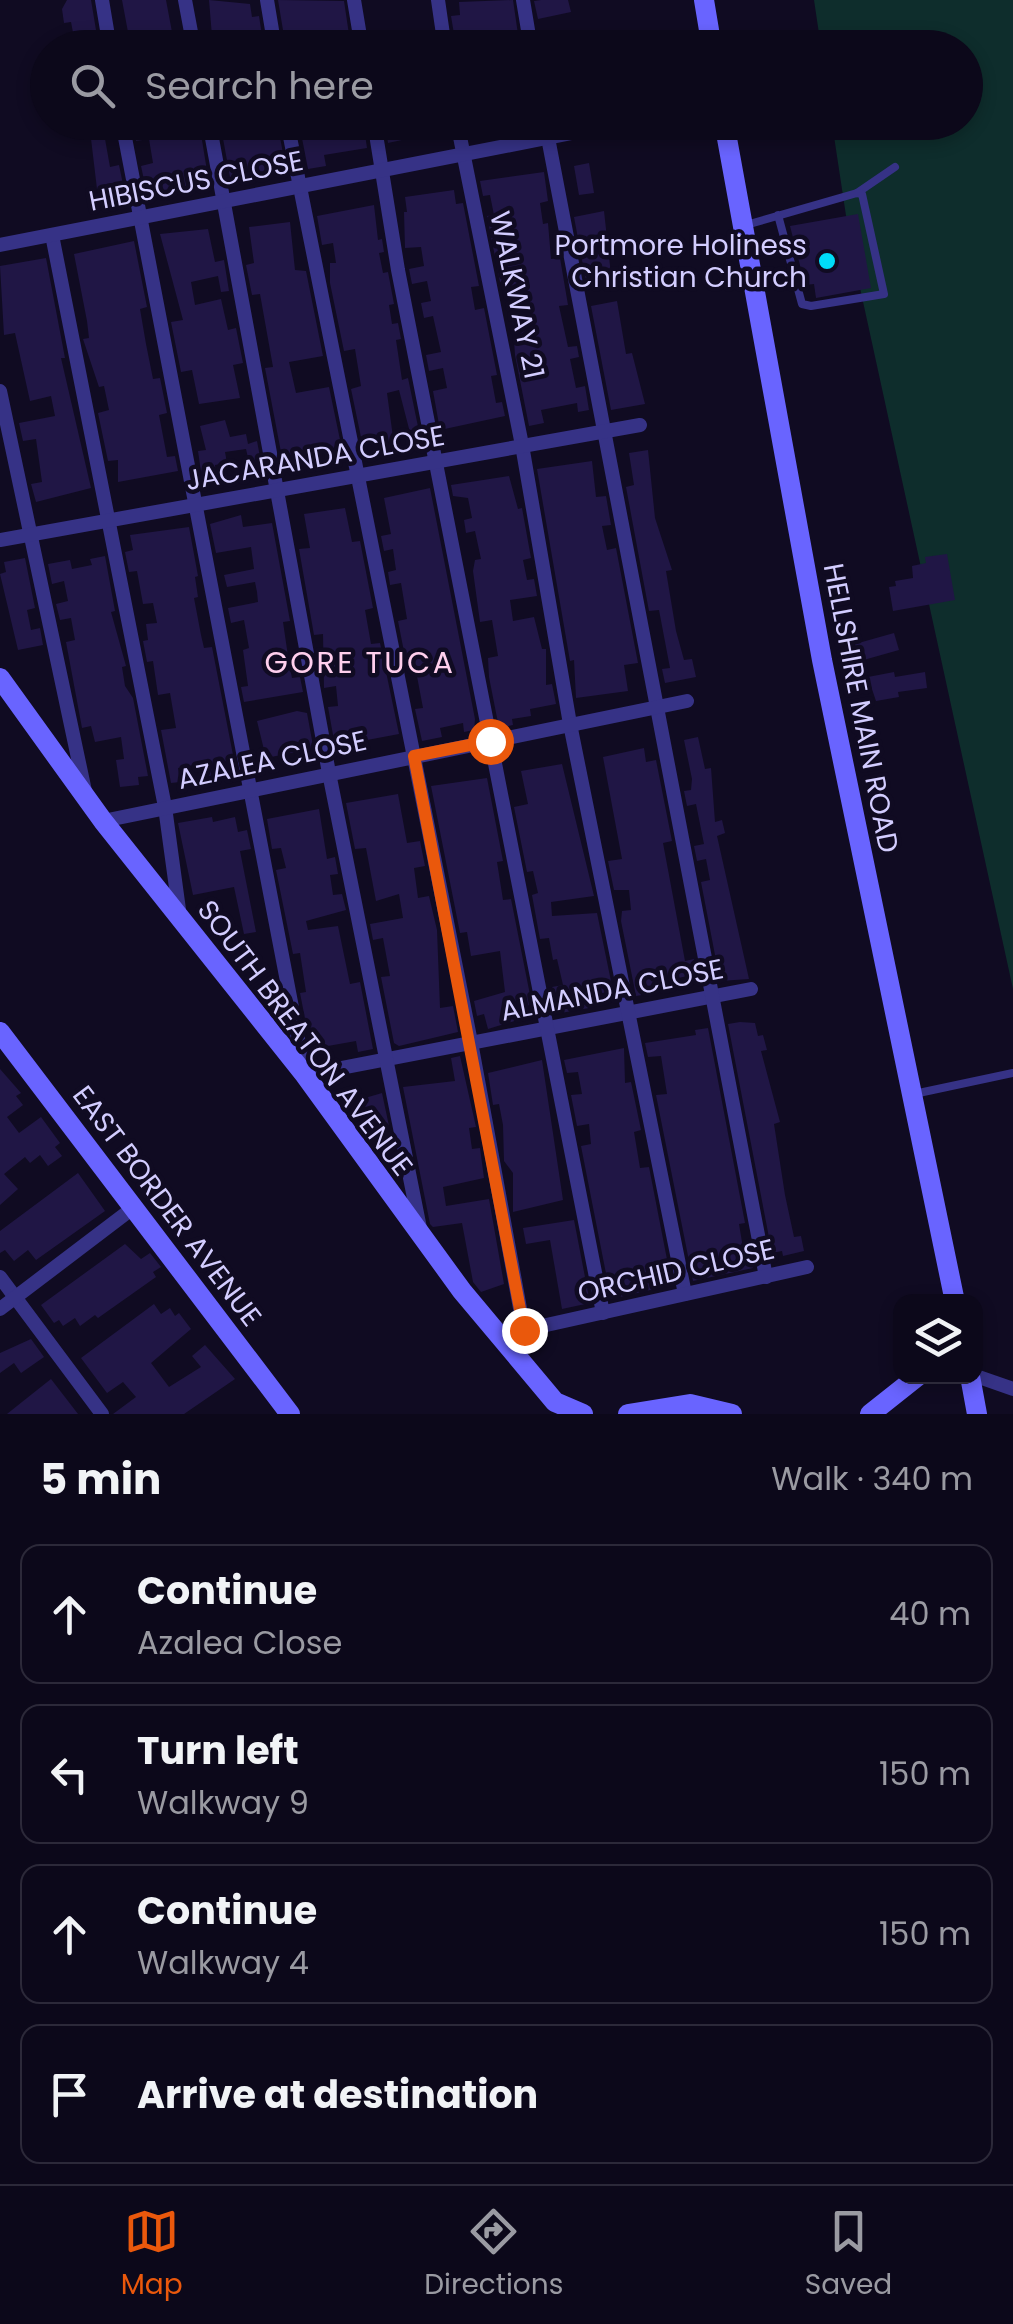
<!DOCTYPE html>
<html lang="en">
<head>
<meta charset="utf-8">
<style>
  :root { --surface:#0c081a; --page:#1a1627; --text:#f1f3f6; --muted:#9a9aa2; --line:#2c2939; --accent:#ea580c }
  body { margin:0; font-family:Poppins,sans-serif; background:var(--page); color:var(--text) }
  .controls { position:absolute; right:30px; bottom:30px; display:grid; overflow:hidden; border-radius:20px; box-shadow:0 5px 15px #0003 }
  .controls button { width:90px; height:90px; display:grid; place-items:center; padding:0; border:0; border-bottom:2px solid var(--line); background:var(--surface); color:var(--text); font:50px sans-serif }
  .stop { position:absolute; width:30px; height:30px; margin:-22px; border:8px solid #ea580c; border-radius:50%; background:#fff }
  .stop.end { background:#ea580c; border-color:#fff; box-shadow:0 2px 10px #0008 }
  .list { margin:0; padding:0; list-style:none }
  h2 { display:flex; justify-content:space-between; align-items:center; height:130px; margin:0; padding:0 40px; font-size:42px }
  h2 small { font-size:32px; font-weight:400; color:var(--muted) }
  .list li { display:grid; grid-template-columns:65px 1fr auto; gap:30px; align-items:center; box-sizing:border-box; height:140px; margin:0 20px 20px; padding:0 20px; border:2px solid var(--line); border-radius:20px }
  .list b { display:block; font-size:38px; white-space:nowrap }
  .list p { margin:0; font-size:32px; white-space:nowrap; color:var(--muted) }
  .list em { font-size:32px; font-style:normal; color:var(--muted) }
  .icon { flex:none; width:55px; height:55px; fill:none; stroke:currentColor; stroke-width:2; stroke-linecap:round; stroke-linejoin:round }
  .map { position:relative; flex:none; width:1013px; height:1414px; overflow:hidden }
  .search { position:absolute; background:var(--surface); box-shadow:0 5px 15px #0003; left:30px; right:30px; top:30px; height:110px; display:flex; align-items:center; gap:25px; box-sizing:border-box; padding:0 35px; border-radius:55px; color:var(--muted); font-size:38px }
  .sheet { height:770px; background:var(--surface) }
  nav { display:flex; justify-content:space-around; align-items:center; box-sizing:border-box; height:140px; border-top:2px solid var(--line); background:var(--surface); font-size:28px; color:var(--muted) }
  nav a { display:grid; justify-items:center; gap:5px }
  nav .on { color:var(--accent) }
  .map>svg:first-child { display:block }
</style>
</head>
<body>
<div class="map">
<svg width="1013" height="1414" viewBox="0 0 1013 1414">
  <rect width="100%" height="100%" fill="#100b22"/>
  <polygon fill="#0e2d2c" points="814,0 1013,0 1013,989 850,242 832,123 966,122 966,48 821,47"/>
  <g fill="#201645">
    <polygon points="67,0 91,0 99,48 76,48 71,22 64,23 62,9"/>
    <polygon points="122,0 166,0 175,48 131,48"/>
    <polygon points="209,0 250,4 252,17 259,16 264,48 213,48"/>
    <polygon points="278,0 344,1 351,48 286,48"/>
    <polygon points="513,0 520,48 467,48 464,33 454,34 451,16 460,15 459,2"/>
    <polygon points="541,0 568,0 571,12 538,19 534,1"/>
    <polygon points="570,32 573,48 544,48 542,38"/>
    <polygon points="89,122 102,122 110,167 119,165 125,194 114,197 112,185 97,189"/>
    <polygon points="146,122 199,122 209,183 147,194 141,166 153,163 149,139 136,141 133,125"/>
    <polygon points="220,122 277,122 287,174 230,177"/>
    <polygon points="305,122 355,122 357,128 364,127 367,148 324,155 326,166 308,169 300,128"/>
    <polygon points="421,122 447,122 448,130 388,143 386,129"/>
    <polygon points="589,163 594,193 579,195 574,166"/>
    <polygon points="544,172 548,201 540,203 543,224 548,223 551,259 560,258 568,305 559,306 568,347 577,346 579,357 570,359 576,388 585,386 589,410 578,412 577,403 541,410 544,423 529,426 515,355 510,281 500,282 487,216 494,215 490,195 483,196 480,181"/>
    <polygon points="454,190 456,204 463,203 479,286 471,287 475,310 484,308 497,375 491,376 496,403 502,402 505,416 440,430 433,391 447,388 443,368 429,371 426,355 441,352 433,316 424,318 421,303 431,301 427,281 412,284 409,269 424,266 421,247 405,248 404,212 407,212 405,197"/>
    <polygon points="374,205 378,240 382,239 384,252 379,253 383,273 388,272 394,304 389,305 392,324 398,323 401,339 396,340 402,380 408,378 422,446 414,448 399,390 387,393 395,452 379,456 377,439 362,442 351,389 361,386 355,349 344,351 330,283 330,263 336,263 333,243 322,245 317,216"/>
    <polygon points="604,211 612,284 587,287 574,217"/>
    <polygon points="858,214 871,288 816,298 814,284 805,285 790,226"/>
    <polygon points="290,222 295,270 306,271 323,356 289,362 296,393 329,387 344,459 336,461 333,449 294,456 291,466 284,468 265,368 273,367 260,294 252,295 246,265 254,263 249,227"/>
    <polygon points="208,229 215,262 224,260 229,291 221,292 218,276 191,282 195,305 221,299 228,330 236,328 243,363 233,365 240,398 199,404 192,370 181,372 171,322 183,320 160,234"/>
    <polygon points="134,241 147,307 140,309 146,344 153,379 160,378 167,413 159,415 167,457 175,456 178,471 118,482 118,460 108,461 98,413 109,410 104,386 99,387 83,339 89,338 87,321 74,254"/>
    <polygon points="46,258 65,358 61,358 91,488 36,502 31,484 42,482 36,439 23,441 19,423 55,416 51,396 30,401 15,333 4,335 0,266"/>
    <polygon points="617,301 626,354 632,353 645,404 611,410 591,306"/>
    <polygon points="225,420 230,437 246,434 248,444 257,441 263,473 252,475 246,449 225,452 227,463 215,465 216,477 202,479 198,451 206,450 200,426"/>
    <polygon points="648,450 655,518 672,570 666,571 676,631 684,660 692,659 696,677 665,683 662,669 670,668 659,610 649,611 626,487 634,485 629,453"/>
    <polygon points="592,461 596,497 606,496 611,525 602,526 607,550 616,548 638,663 624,665 628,691 576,698 574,660 570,661 537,469"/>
    <polygon points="509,476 518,509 522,508 531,558 523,560 527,580 534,579 537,596 510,600 513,621 534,617 542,649 546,649 546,685 552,684 556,704 530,709 531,716 512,719 513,725 499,728 489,677 488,658 498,656 492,620 480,622 473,571 475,560 481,559 475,531 466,533 464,520 472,518 468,498 453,496 451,485"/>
    <polygon points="430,488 475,719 474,730 464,732 463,723 440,728 442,737 422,741 415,709 423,708 416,671 408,672 398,621 407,619 401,583 390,585 388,572 396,570 393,549 384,551 381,536 391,534 384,498"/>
    <polygon points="345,508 352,542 360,541 373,608 365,610 371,644 380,643 399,734 367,740 369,750 352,753 350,744 335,746 328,707 338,706 336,686 324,688 323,634 314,635 299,549 310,548 304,514"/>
    <polygon points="241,515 243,527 272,523 290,621 283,622 289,663 292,678 300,677 303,692 244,702 241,687 248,686 243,650 249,648 244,620 231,623 228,608 258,602 257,592 255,582 227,587 224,575 254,569 251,547 216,553 210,524"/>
    <polygon points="189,527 198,576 195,577 198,597 194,598 201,635 204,648 212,647 234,760 221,762 223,776 208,779 205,763 178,768 180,782 171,783 161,730 176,728 170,693 158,695 153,661 147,662 143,641 148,640 146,624 157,623 153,603 143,604 137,571 129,572 125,552 133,550 130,535"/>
    <polygon points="947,554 955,600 893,611 889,587 896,586 895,581 913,578 912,566 926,563 925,557"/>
    <polygon points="105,556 115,611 111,612 126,666 122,667 125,686 133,698 148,776 138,777 139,785 120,787 116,760 124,759 121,737 95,742 91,726 82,728 66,642 75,640 71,618 60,620 56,604 68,601 64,581 52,584 48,564 70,560 72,569 92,565 90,559"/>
    <polygon points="25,558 35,608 27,610 31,630 40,628 43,645 18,650 0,574 6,572 4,562"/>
    <polygon points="894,633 899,650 860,661 855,644"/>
    <polygon points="894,672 895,677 925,672 927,688 898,692 899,697 876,701 868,677"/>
    <polygon points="297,711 307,713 316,762 304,765 301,751 266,758 257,721"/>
    <polygon points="698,737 705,769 711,768 715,822 722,820 725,833 717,836 749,979 720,981 701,882 710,880 706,859 697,861 694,846 704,844 696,804 687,806 684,791 691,790 692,779 684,740"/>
    <polygon points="644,748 646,762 656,760 672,841 663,843 685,961 694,959 697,974 664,981 666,991 636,996 621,921 622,911 631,910 629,890 614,890 608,861 622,859 603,757"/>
    <polygon points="562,764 594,896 551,902 552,916 597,913 613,991 587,996 589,1008 555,1014 552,987 563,985 557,959 553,960 549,938 540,939 532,895 538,893 533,871 527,872 514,807 528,804 521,771"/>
    <polygon points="487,778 503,861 497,862 503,900 511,899 532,1005 521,1006 524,1018 488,1029 484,1014 477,1016 474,1001 505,992 500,951 471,956 467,932 460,933 431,786"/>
    <polygon points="398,794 407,843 420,841 425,866 414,868 418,898 429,896 437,930 440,1008 453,1006 458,1032 399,1046 394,1043 381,977 390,976 383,938 373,940 370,924 403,918 399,894 376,901 366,848 355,849 346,803"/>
    <polygon points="319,809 327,859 335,857 338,874 330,875 333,895 342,894 346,910 306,921 308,930 338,926 350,984 360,982 373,1049 358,1052 356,1041 311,1049 300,993 306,992 300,953 293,954 276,870 286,868 281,848 272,849 267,819"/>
    <polygon points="212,817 213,822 235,817 238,832 247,830 251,849 240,851 256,932 244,934 234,887 193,895 178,823"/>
    <polygon points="740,1022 755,1023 758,1036 763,1035 767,1050 761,1051 780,1122 774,1124 785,1195 794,1237 801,1236 804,1251 783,1256 782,1251 772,1253 728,1024"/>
    <polygon points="708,1028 745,1223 739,1224 743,1248 749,1247 753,1268 693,1281 656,1095 667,1094 661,1056 648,1057 645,1043 696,1035 695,1030"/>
    <polygon points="624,1048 625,1083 631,1082 641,1130 634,1132 640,1168 649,1167 672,1285 611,1299 581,1146 591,1144 589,1124 577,1126 571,1095 582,1094 578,1072 567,1073 564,1060"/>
    <polygon points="460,1056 476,1127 469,1128 472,1149 480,1148 484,1178 443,1187 446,1206 489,1199 504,1284 481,1292 473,1282 462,1223 433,1227 430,1224 403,1087 455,1081 451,1058"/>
    <polygon points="542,1060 563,1200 513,1212 513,1173 504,1161 503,1125 499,1104 493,1105 488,1073"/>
    <polygon points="0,1069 21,1093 16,1096 23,1105 7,1117 19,1133 41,1117 60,1143 55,1147 62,1156 48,1166 40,1155 30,1163 25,1157 4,1174 18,1189 0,1205"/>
    <polygon points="382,1093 389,1126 362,1130 360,1115 352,1117 348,1103"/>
    <polygon points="78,1173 105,1211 36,1260 28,1250 14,1261 5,1250 0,1253 0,1231"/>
    <polygon points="574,1220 590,1303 562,1309 550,1240 526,1244 523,1228"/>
    <polygon points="125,1244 141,1259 150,1253 161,1267 153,1272 156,1277 98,1318 95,1315 80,1326 75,1318 63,1326 59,1320 54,1323 41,1305"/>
    <polygon points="154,1304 161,1314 170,1308 175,1316 179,1313 191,1329 151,1363 169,1387 201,1367 192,1356 205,1345 235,1379 184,1414 113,1414 136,1397 123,1382 107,1393 81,1358"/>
    <polygon points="31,1339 44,1357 21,1373 14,1363 0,1373 0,1353"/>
    <polygon points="51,1379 78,1414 7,1414 22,1402"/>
  </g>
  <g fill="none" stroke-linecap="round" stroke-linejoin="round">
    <g stroke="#363286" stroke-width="8">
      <polyline points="857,193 895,167"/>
      <polyline points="746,225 857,193 862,194 884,294 811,306 802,304 778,215"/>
      <polyline points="914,1094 1013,1073"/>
    </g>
    <g stroke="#363286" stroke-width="14">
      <polyline points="102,0 110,48"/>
      <polyline points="185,0 194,48"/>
      <polyline points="267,0 275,48"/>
      <polyline points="354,0 362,48"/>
      <polyline points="438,0 445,48"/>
      <polyline points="523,0 531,48"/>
      <polyline points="122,122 305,1075 751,989"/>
      <polyline points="209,122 329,773 420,1228"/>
      <polyline points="287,122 471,1042 524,1330"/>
      <polyline points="374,122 398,270 603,1313"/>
      <polyline points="457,122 522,445 570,724 685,1294"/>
      <polyline points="545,122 766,1277"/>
      <polyline points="52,235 165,807 180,917"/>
      <polyline points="0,245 577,132"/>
      <polyline points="0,391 85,791"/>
      <polyline points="0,540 640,425"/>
      <polyline points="103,821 687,701"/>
      <polyline points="0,1277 102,1414"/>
      <polyline points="0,1309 133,1208"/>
      <polyline points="496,1331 524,1330 807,1267"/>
      <polyline points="976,1376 1013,1389"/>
    </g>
    <g stroke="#6964ff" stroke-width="20">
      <polyline points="704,0 712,48"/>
      <polyline points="724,122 822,660 955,1302"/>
      <polyline points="0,678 103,821 305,1075 462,1291 555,1402 583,1414"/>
      <polyline points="0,1032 290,1414"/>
      <polyline points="970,1376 977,1414"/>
      <polyline points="628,1414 690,1404 732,1414"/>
      <polyline points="870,1414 918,1376"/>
    </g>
  </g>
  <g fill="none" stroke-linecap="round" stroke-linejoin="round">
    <polyline stroke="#ea580c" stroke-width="12" points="490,741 414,756 524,1330"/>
  </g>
  <circle fill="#00ddf8" stroke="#100b22" stroke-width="4" cx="827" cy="261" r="10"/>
  <g text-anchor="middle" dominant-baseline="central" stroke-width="9" stroke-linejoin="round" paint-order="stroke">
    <g font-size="28" fill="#d3cdff" stroke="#100b22">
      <text transform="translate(196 181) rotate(-11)">HIBISCUS CLOSE</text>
      <text transform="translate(517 295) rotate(78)">WALKWAY 21</text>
      <text transform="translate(315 458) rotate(-10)">JACARANDA CLOSE</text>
      <text transform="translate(861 708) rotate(79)">HELLSHIRE MAIN ROAD</text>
      <text transform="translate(272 760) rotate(-12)">AZALEA CLOSE</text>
      <text transform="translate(612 990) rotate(-11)">ALMANDA CLOSE</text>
      <text transform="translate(305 1038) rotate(53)">SOUTH BREATON AVENUE</text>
      <text transform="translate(167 1206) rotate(53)">EAST BORDER AVENUE</text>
      <text transform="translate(676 1271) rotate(-13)">ORCHID CLOSE</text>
    </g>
    <g font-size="28" fill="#d3cdff" stroke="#100b22" text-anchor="end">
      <text x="807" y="245">Portmore Holiness<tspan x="807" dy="32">Christian Church</tspan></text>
    </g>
    <g font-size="30" letter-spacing="2.5" fill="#ffcfed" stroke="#100b22">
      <text x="360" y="662">GORE TUCA</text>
    </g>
  </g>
</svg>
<div class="controls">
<button><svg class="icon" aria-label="layers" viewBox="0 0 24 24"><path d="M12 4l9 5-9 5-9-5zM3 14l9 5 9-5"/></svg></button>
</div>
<div class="stop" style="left:490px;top:741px"></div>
<div class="stop end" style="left:524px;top:1330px"></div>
<div class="search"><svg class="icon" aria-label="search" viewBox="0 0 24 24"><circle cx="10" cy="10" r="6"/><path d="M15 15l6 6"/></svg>Search here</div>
</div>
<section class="sheet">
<h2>5 min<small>Walk · 340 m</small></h2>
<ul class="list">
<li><svg class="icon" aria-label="ahead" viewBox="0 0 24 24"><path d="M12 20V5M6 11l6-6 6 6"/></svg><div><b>Continue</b><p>Azalea Close</p></div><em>40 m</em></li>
<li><svg class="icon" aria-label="left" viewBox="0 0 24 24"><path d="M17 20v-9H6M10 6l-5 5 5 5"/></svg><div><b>Turn left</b><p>Walkway 9</p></div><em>150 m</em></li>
<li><svg class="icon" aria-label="ahead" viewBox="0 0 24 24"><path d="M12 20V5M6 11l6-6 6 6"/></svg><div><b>Continue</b><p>Walkway 4</p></div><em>150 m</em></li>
<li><svg class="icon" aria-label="arrive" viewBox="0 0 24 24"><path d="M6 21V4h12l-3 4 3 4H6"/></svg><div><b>Arrive at destination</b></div></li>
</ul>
</section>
<nav>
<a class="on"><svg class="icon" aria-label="map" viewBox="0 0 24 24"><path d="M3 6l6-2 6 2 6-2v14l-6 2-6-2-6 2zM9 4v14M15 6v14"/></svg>Map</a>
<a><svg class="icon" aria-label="directions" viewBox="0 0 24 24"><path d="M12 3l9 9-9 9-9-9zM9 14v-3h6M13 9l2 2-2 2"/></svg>Directions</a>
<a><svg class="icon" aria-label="saved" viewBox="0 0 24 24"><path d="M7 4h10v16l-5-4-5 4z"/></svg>Saved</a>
</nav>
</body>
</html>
